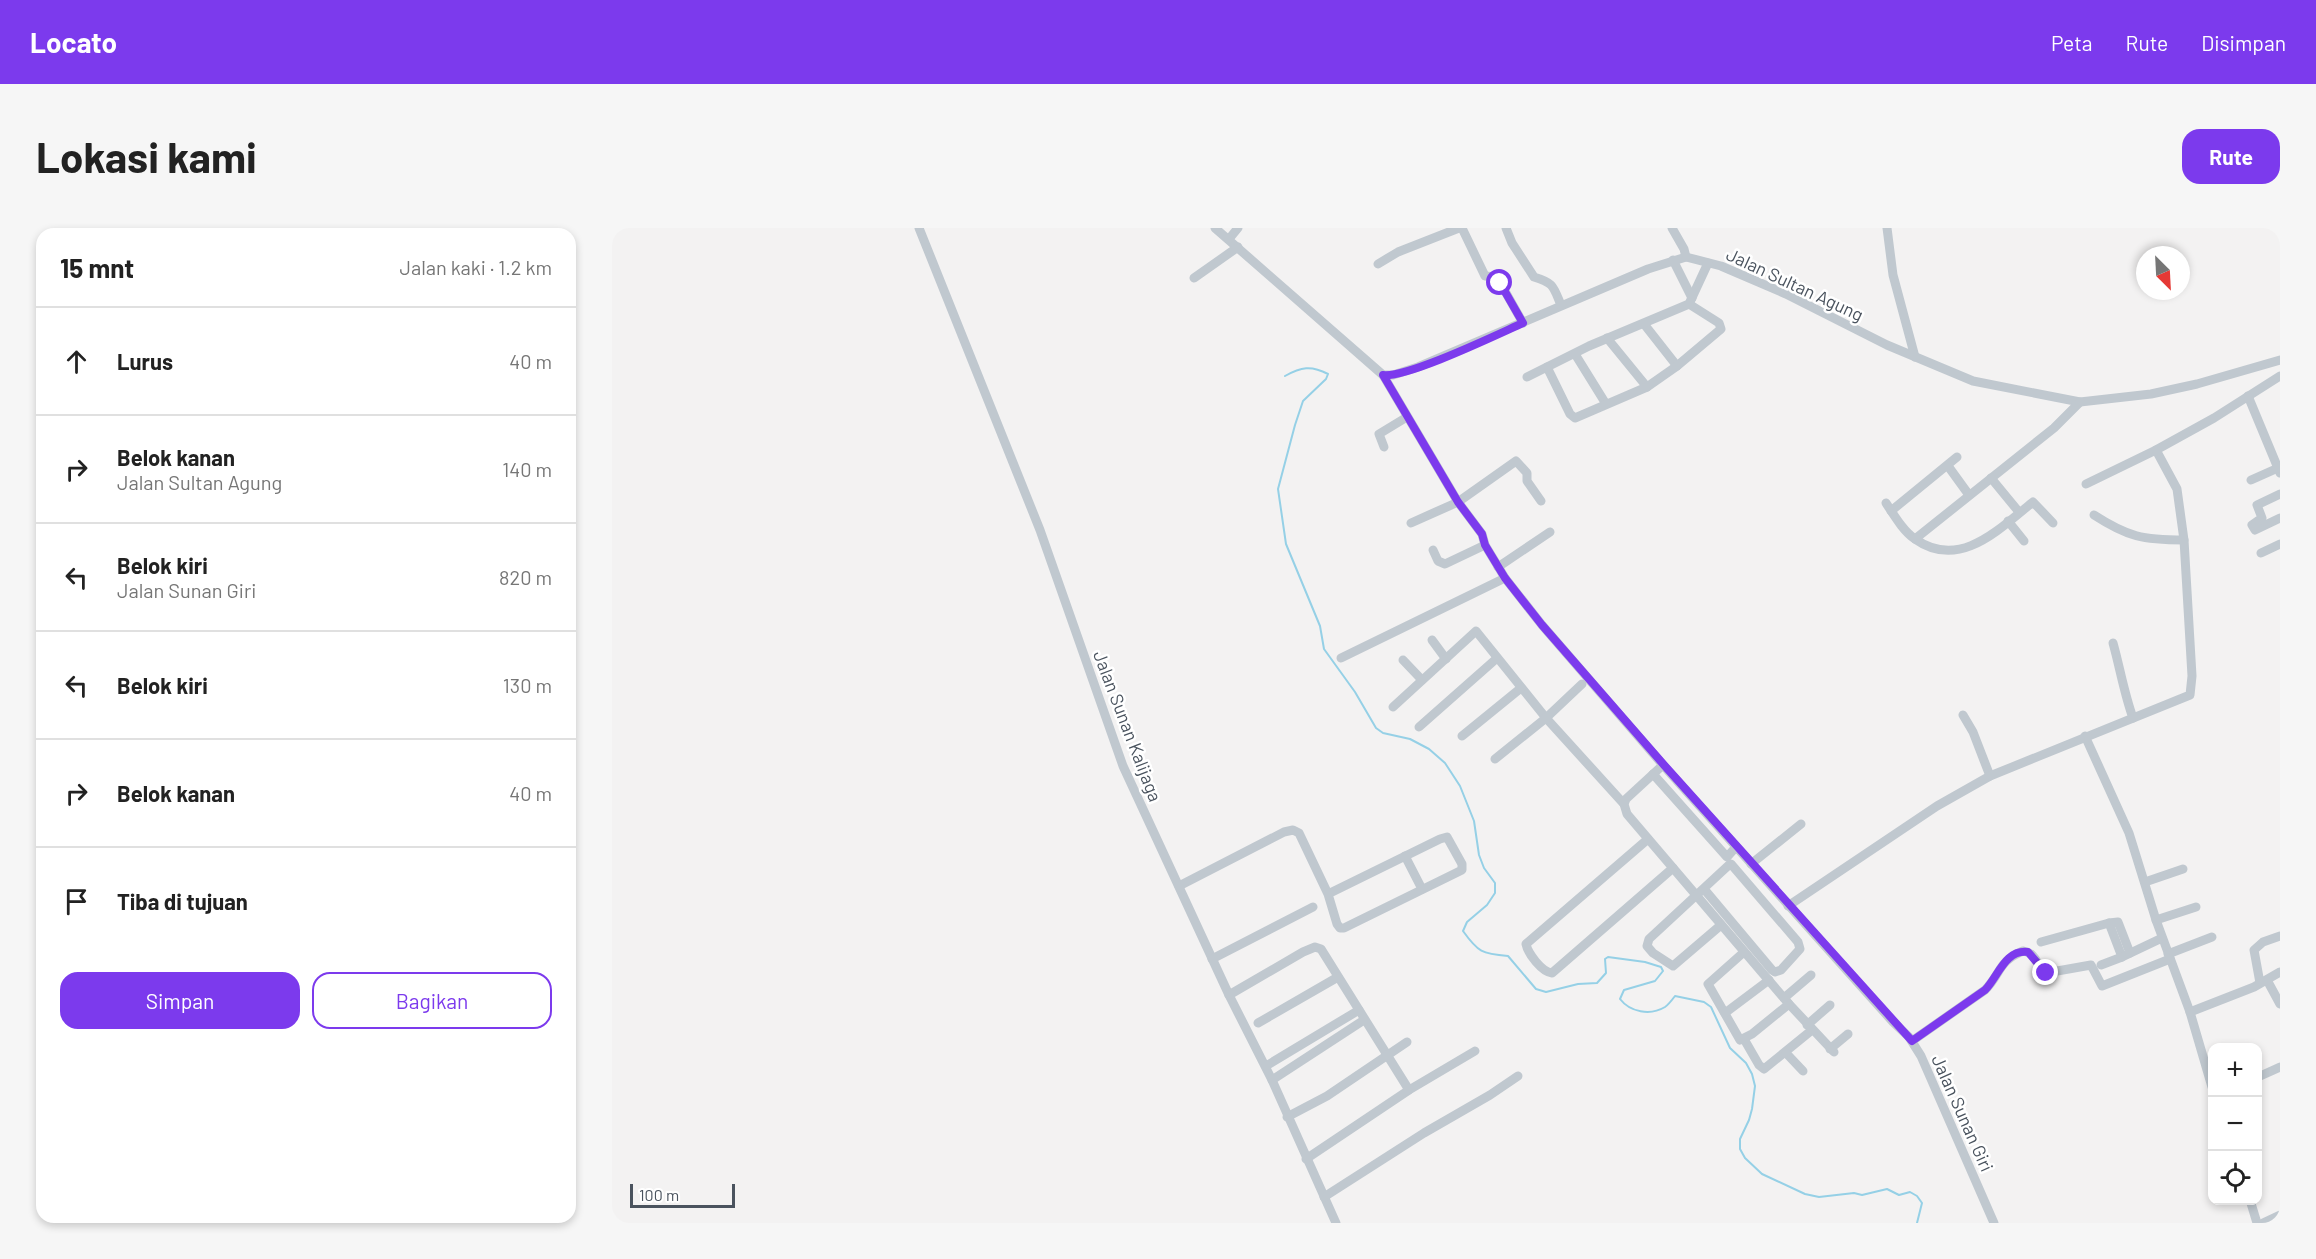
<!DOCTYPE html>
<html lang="id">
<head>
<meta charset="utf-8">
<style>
  :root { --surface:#fff; --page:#f6f6f6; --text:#222; --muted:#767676; --line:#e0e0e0; --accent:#7c3aed }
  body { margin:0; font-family:Barlow,sans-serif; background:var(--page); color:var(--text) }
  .controls { position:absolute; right:18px; bottom:18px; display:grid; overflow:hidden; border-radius:12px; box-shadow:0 3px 9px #0003 }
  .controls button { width:54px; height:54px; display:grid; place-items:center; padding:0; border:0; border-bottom:2px solid var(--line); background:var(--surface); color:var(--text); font:30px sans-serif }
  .compass { position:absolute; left:1524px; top:18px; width:54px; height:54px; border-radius:50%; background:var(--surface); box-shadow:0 3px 9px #0003; rotate:156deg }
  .scale { position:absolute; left:18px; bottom:15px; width:105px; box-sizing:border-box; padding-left:6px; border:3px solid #4a535e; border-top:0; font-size:16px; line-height:21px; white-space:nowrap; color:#4a535e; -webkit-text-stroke:4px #fff; paint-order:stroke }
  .stop { position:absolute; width:18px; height:18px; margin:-14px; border:4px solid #7c3aed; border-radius:50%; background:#fff }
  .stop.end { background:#7c3aed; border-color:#fff; box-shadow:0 2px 6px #0008 }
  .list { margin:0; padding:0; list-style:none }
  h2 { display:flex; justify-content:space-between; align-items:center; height:78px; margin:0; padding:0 24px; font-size:26px }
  h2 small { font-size:20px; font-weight:400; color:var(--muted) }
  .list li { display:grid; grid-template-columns:39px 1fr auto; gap:18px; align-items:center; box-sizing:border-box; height:108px; padding:0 24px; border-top:2px solid var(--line) }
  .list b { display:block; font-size:22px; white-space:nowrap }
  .list p { margin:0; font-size:20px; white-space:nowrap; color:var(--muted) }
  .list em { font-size:20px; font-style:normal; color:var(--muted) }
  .actions { display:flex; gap:12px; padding:18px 24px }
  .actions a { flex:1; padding:14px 0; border:2px solid var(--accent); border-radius:18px; text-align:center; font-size:21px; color:var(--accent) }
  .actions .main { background:var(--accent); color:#fff }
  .icon { flex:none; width:33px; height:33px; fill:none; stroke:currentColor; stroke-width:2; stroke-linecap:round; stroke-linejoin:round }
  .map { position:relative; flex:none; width:1668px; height:995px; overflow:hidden; border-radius:18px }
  header { display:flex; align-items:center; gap:36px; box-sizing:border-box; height:84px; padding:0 30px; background:var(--accent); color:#fff }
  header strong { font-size:28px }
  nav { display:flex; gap:33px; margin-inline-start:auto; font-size:21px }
  .intro { display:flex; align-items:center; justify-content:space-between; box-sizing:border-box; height:144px; padding:0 36px }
  h1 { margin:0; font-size:42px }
  .button { padding:15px 27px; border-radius:18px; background:var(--accent); color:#fff; font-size:21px; font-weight:700 }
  main { display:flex; gap:36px; padding:0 36px }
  aside { flex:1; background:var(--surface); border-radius:18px; box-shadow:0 3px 9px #0003 }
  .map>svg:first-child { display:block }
</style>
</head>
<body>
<header>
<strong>Locato</strong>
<nav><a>Peta</a><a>Rute</a><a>Disimpan</a></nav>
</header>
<div class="intro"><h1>Lokasi kami</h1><a class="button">Rute</a></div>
<main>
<aside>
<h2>15 mnt<small>Jalan kaki · 1.2 km</small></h2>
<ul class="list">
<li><svg class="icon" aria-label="ahead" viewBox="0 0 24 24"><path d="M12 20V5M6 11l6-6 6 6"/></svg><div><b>Lurus</b></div><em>40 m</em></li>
<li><svg class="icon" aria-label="right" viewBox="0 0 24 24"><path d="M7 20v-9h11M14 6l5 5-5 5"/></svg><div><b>Belok kanan</b><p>Jalan Sultan Agung</p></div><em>140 m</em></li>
<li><svg class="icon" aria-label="left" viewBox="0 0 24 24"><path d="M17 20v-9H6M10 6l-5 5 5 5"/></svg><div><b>Belok kiri</b><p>Jalan Sunan Giri</p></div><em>820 m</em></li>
<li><svg class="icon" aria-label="left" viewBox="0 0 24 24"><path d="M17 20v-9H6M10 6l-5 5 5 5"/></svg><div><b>Belok kiri</b></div><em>130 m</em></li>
<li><svg class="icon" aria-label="right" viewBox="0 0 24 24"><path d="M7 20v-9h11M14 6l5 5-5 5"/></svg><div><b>Belok kanan</b></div><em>40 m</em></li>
<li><svg class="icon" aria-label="arrive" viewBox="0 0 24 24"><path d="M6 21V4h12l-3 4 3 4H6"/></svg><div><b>Tiba di tujuan</b></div></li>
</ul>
<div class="actions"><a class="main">Simpan</a><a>Bagikan</a></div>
</aside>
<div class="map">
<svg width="1668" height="995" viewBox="0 0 1668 995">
  <rect width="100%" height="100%" fill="#f3f2f2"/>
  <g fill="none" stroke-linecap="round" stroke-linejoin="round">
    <path stroke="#95d0e6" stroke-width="2" d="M673,148C689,139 699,137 716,146L714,151L691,173L683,197L666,261L674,316L708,398L712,421L743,464L764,500L771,505L798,511L817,521L833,535L848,558L862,593L867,627L872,640L883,655V665L875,677L855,694L851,703C866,724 870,726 896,728L924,761L934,764L966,756L985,755L994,745L993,731L996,729L1033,734L1049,739L1051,743L1043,753L1012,762L1008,771C1018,784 1038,788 1053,779C1056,777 1060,772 1063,768L1092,774L1099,779L1118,820L1134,835L1140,846L1143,858L1140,881L1137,892L1128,911V921L1133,930L1150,946L1193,966L1207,969L1242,965L1250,967L1275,961L1287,967L1298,964L1305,968L1310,975L1305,995"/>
    <g stroke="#c0c8cf" stroke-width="9">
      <polyline points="307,0 428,302 511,538 617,767 660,852 724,995"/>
      <polyline points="603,0 771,147 781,147 806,139 1036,41 1074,29 1109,38 1174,66 1275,117 1361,153 1468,174 1539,166 1585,156 1668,132"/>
      <polyline points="850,0 873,48 885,49 911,95"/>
      <path d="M894,0L900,15L922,49C942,55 941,58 949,77"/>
      <polyline points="1060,0 1072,21 1074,29"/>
      <polyline points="1275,0 1281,47 1303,129"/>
      <polyline points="617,11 626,0"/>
      <polyline points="1061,32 1080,70"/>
      <polyline points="766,36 786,24 847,0"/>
      <polyline points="582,50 626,19"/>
      <polyline points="1032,96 1065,138"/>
      <polyline points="995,110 1035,159"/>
      <polyline points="963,126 994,176"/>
      <polyline points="935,139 958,186 963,190 1035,159 1065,138 1109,101 1107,95 1077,76"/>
      <polyline points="771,147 846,274 870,306 873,317 893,350 930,397 1051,537 1281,794 1297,809 1309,828 1382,995"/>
      <polyline points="915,149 977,118 1077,76 1096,35"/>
      <polyline points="1636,168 1668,245"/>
      <polyline points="772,219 767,206 795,189"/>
      <polyline points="1336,238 1357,267"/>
      <polyline points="1379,250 1407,284"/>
      <polyline points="1639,252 1666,240"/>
      <polyline points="1474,256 1544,222"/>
      <polyline points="1668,266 1645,277 1650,290 1640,297 1643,302 1668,290"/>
      <path d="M1274,275C1282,287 1291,303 1303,311C1348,343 1388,300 1421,274L1441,295"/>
      <polyline points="1279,283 1345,229"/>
      <path d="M1482,287C1516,309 1531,312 1572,312"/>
      <polyline points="1396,293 1412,313"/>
      <polyline points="799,295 846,274 904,233 915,245 915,253 929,273"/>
      <polyline points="1303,311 1442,200 1468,174"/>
      <polyline points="821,322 826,333 833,336 873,317"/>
      <polyline points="1649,325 1668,316"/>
      <polyline points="886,339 938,304"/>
      <polyline points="820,412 834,431"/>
      <path d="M1501,415C1508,440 1512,465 1521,490"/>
      <polyline points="729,430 893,350"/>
      <polyline points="791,432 810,452"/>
      <polyline points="781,479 864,403 934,490 1012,576"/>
      <polyline points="1351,487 1361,504 1378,548"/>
      <polyline points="807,499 884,431"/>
      <polyline points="850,508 909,460"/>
      <polyline points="1473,508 1517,605 1544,692 1578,784 1600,859"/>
      <polyline points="883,531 934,490 970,456"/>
      <polyline points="1051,537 1014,571 1012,576 1015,586 1177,776 1222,824"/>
      <polyline points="1041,546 1115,629 1124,619"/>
      <path d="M1036,611L914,716C916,726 930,744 940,745L1061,640"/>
      <polyline points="793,628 810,661"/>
      <polyline points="1139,636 1189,596"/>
      <polyline points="1533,654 1571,641"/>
      <polyline points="567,658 672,604 681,602 687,605 716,666 828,611 835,609 850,636 850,642 732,700 728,700 725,696 716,666"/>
      <polyline points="1092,661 1160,742 1163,744 1169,742 1188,721 1186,714 1119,636 1118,636 1037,711 1035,718 1041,725 1061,738 1109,697"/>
      <polyline points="1176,678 1325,578 1378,548 1578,467 1580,448 1572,312 1565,261 1544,222 1602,190 1668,148"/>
      <polyline points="1544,692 1584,679"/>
      <polyline points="1497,695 1506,694 1518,725"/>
      <polyline points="1429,714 1497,695 1510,729 1550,710"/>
      <polyline points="1132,724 1096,756 1128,812 1140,806 1177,776"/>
      <polyline points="1556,726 1600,709"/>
      <polyline points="600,731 701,679"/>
      <polyline points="1489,737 1510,729"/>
      <polyline points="1655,752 1668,776"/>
      <polyline points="1648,755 1642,722 1651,714 1668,708"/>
      <polyline points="617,767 691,724 703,719 709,721 797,862"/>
      <polyline points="1172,770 1199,747"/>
      <polyline points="1578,784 1642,759 1668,744"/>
      <polyline points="1113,785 1157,752"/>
      <polyline points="646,795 726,749"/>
      <polyline points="1195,797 1218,777"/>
      <polyline points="1132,811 1147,837 1152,841 1200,802"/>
      <path d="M1300,813L1373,762C1389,746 1386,733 1411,723C1426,725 1424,739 1434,745L1479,737L1490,758L1558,731"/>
      <polyline points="1218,821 1236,806"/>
      <polyline points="1174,825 1191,843"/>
      <polyline points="654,838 747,782"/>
      <polyline points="1646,849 1668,839"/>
      <polyline points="660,852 752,792"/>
      <polyline points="675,889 715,868 795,814"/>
      <polyline points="694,931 797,862 863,823"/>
      <polyline points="712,969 812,905 878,867 906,848"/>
      <polyline points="1638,972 1645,995"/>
      <polyline points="1651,995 1668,987"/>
    </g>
  </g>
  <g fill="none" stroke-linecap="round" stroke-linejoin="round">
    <path stroke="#7c3aed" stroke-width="8" d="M888,55L911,95C884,107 795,150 771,147L846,274L870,306L873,317L893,350L930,397L1052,537L1300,813L1373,762C1386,749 1393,721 1416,724L1434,745"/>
  </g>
  <g text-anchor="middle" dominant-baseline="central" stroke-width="5" stroke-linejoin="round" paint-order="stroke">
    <g font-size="18" fill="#4a535e" stroke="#fff">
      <text transform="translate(1183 56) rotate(25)">Jalan Sultan Agung</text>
      <text transform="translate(516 498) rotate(69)">Jalan Sunan Kalijaga</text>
      <text transform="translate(1351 885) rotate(66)">Jalan Sunan Giri</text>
    </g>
  </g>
</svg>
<div class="controls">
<button>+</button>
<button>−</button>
<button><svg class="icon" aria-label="locate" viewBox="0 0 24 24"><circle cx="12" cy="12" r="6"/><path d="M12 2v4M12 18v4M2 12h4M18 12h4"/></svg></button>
</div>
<svg class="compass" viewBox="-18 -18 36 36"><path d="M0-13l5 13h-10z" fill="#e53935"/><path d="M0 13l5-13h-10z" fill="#767676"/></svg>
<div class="scale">100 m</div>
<div class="stop" style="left:888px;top:55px"></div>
<div class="stop end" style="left:1434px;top:745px"></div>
</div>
</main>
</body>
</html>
